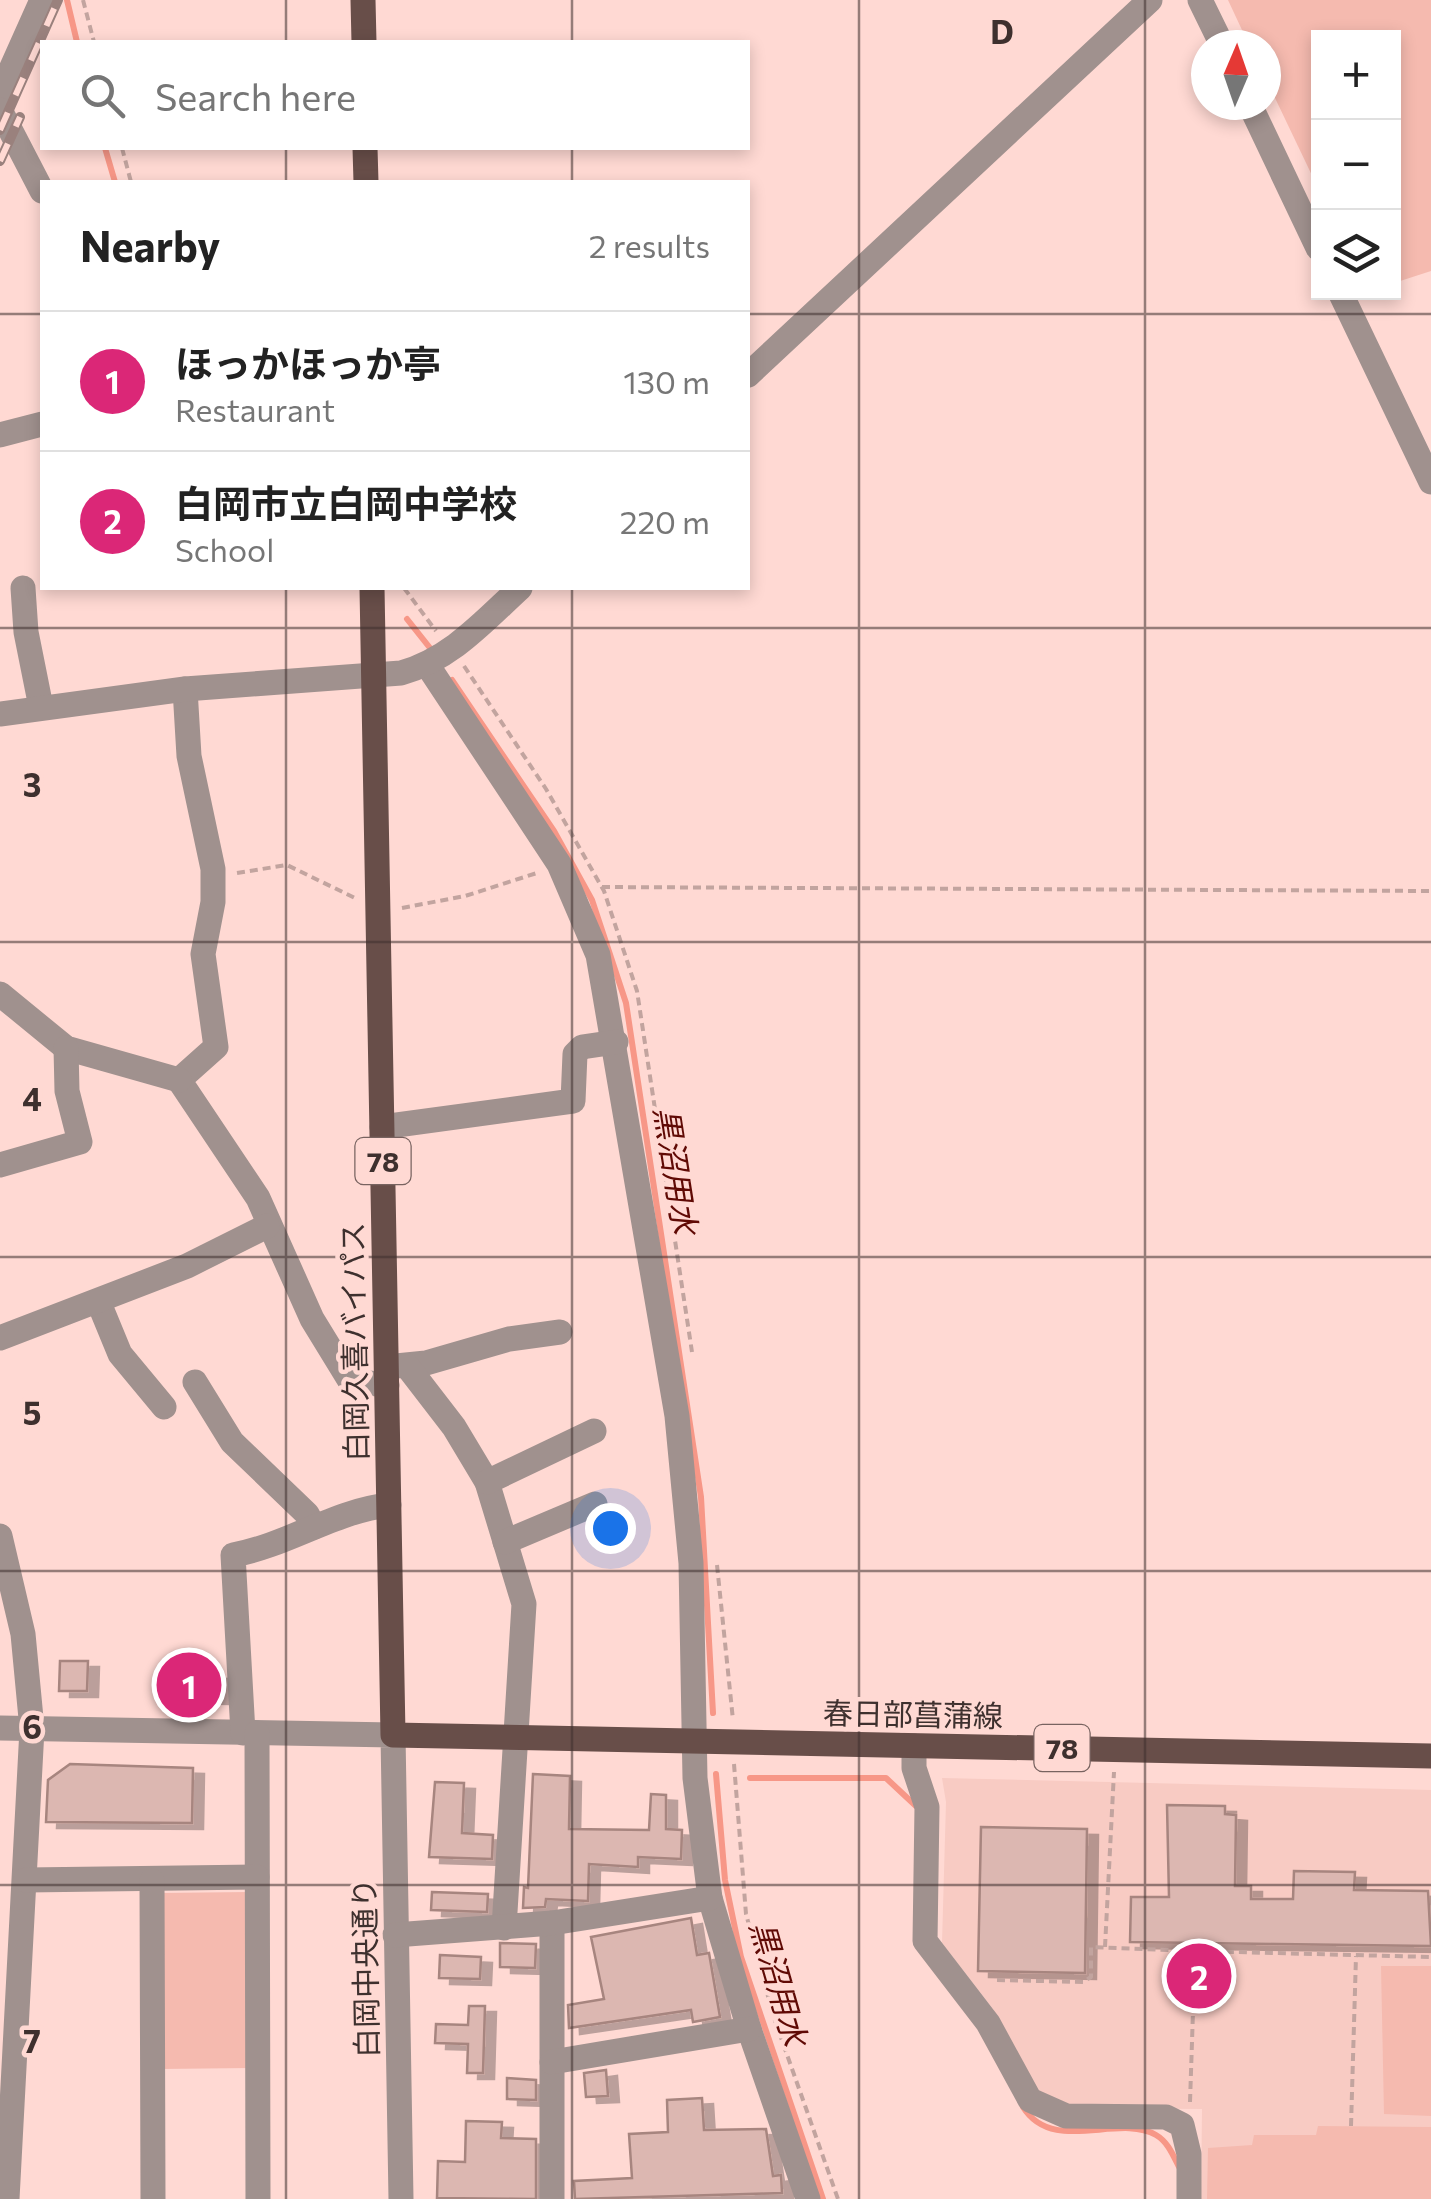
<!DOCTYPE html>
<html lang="en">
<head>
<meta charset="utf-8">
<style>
  :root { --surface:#fff; --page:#f6f6f6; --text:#222; --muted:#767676; --line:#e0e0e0; --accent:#db2777 }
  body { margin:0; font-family:Commissioner,"Noto Sans JP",sans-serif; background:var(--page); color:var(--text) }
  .controls { position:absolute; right:30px; top:30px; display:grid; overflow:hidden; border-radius:0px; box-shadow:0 5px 15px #0003 }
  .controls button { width:90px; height:90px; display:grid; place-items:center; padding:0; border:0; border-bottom:2px solid var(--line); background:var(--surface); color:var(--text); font:50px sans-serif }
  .compass { position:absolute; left:1191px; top:30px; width:90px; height:90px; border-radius:50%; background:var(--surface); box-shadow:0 5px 15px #0003; rotate:2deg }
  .you { position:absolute; left:610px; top:1528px; width:35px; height:35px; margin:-25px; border:8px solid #fff; border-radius:50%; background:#1a73e8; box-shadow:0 0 0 15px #1a73e833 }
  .badge { display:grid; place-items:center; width:65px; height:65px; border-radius:50%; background:var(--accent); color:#fff; font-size:32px; font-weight:700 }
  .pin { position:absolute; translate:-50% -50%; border:5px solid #fff; box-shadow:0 2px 10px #0006 }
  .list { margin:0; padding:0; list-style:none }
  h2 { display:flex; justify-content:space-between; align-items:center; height:130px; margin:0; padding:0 40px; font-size:42px }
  h2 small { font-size:32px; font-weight:400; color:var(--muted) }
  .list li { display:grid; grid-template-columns:65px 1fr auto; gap:30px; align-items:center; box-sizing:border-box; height:140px; padding:0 40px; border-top:2px solid var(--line) }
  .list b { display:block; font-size:38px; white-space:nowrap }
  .list p { margin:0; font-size:32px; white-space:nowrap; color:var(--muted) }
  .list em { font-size:32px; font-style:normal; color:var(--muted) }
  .icon { flex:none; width:55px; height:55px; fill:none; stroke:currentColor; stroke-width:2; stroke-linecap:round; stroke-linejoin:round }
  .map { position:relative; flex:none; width:1431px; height:2199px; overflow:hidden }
  .search { position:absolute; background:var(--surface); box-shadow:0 5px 15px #0003; left:40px; top:40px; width:710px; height:110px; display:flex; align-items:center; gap:25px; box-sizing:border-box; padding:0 35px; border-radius:0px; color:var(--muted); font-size:38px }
  .panel { position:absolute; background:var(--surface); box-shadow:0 5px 15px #0003; left:40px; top:180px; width:710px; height:410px; border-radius:0px }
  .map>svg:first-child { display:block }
</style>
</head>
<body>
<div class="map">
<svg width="1431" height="2199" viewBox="0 0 1431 2199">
  <defs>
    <filter id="shadow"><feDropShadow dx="11" dy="6" stdDeviation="0" flood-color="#0004"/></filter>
  </defs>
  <rect width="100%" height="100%" fill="#ffd9d3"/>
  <polygon fill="#f8cbc3" points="942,1778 1431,1790 1431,2199 1201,2199 1202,2109 1064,2108 1031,2089 993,2009 942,1943 946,1802"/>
  <g fill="#f5baaf">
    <polygon points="1228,0 1431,0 1431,271 1394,283 1394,38 1318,38 1318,188 1266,79 1266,45 1249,45"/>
    <polygon points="249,1892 251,2068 161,2069 159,1893"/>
    <polygon points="1381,1966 1431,1966 1431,2116 1384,2114"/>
    <polygon points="1318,2126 1431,2127 1431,2199 1207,2199 1208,2148 1252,2145 1254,2135 1316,2135"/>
  </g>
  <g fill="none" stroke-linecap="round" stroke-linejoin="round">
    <g stroke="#f79787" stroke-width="6">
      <polyline points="67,0 77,42"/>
      <polyline points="105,148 115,182"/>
      <polyline points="407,619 430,648"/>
      <polyline points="452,680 554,831 592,900 626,1003 701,1497 713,1713"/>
      <polyline points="716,1774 725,1880 741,1957 823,2199"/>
      <polyline points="750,1778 886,1778 917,1807"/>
      <path d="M1023,2107C1053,2155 1118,2113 1156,2135C1168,2142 1173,2155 1179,2167"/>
    </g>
  </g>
  <g fill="#dcb7b1" stroke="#a7857f" stroke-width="2.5" filter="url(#shadow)">
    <polygon points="60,1661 88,1661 87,1691 59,1691"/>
    <polygon points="158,1672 221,1673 220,1698 158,1697"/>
    <polygon points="70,1764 193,1768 192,1823 46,1822 48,1780"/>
    <polygon points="533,1774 570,1776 569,1829 649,1830 651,1794 666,1795 666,1829 682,1830 681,1859 638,1857 638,1867 589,1864 588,1901 546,1899 545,1907 523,1908 524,1887 528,1888"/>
    <polygon points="435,1782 464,1783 462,1833 493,1835 492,1859 429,1857"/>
    <polygon points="1167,1805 1225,1806 1225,1814 1236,1815 1235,1886 1251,1886 1251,1899 1293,1899 1294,1871 1355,1872 1354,1890 1428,1891 1431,1946 1130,1942 1131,1897 1169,1897"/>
    <polygon points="981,1827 1087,1829 1085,1973 978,1971"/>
    <polygon points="432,1892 488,1894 487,1912 431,1910"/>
    <polygon points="691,1918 697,1955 709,1953 720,2017 693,2022 691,2010 569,2028 568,2005 604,1999 591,1937"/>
    <polygon points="500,1943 536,1944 535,1968 500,1967"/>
    <polygon points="440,1955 481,1957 480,1979 439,1978"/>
    <polygon points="469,2006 485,2006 483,2073 467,2073 468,2044 435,2043 436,2024 468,2025"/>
    <polygon points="606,2070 608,2096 586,2097 584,2073"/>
    <polygon points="507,2078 536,2080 536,2100 507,2099"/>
    <polygon points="702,2098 704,2130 766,2129 773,2176 781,2175 782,2193 575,2199 574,2181 632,2178 629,2134 668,2132 667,2100"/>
    <polygon points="466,2121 502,2122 501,2138 536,2139 536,2199 437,2198 438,2161 465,2162"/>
  </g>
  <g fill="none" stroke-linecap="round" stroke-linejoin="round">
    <g stroke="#c2a49f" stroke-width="4" stroke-dasharray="8 5" stroke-linecap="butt">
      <polyline points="83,0 94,42"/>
      <polyline points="122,148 131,182"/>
      <polyline points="404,588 436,631"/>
      <polyline points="464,666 546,789 604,891 637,991 692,1352"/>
      <polyline points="237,873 287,865 355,898"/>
      <polyline points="602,887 1431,891"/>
      <polyline points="402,908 465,896 537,873"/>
      <polyline points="717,1565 733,1720"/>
      <polyline points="734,1764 746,1914 773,2015 838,2199"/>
      <polyline points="1105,1947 1114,1772"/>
      <polyline points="997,1980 1083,1982 1091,1977 1091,1947 1195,1951"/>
      <polyline points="1190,2102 1195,1951 1431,1957"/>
      <polyline points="1351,2126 1356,1956"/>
    </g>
    <g stroke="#a0918e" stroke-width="25">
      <polyline points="1200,0 1222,45"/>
      <polyline points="0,94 42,0"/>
      <polyline points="1250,105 1318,248"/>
      <polyline points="0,110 42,191"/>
      <polyline points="1340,292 1431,482"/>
      <polyline points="748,375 1150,0"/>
      <polyline points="0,435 42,424"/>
      <polyline points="23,588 26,632 41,707"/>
      <polyline points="428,666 559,864 598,955 677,1416 691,1563 695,1778 710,1898 749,2029 808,2199"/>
      <polyline points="185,689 189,756 213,869 213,902 203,954 216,1047 179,1080 258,1198 312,1319 350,1381 387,1385"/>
      <path d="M0,714L185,689L401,673C451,659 483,622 520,588"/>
      <polyline points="0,994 66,1048 179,1080"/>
      <polyline points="382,1127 573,1101 575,1054 582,1047 616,1042"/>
      <polyline points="0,1165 80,1142 67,1091 66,1048"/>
      <polyline points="99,1303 120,1354 164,1407"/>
      <polyline points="0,1338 187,1266 267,1226"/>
      <polyline points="396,1366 426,1363 509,1339 560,1332"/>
      <polyline points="407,1366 454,1427 487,1482 524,1604 504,1928"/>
      <polyline points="195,1382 232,1442 307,1514 314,1527"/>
      <polyline points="487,1482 594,1431"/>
      <polyline points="0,1536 23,1634 32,1729 7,2199"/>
      <polyline points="505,1542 595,1504"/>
      <polyline points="0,1728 393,1735 401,2199"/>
      <path d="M243,1733L233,1555C288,1545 334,1511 389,1505"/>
      <polyline points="257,1733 258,2199"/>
      <polyline points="914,1746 914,1768 927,1807 925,1941 988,2023 1030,2100 1066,2116 1166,2117 1182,2125 1189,2154 1189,2199"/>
      <polyline points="26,1880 257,1877"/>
      <polyline points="152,1881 153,2199"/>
      <polyline points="552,1923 552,2199"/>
      <polyline points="395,1935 552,1923 710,1898"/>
      <polyline points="552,2062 749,2029"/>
    </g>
    <g stroke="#684e49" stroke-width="25">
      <polyline points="363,0 364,42"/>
      <polyline points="365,148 366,182"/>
      <polyline points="372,588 393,1735 1431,1756"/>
    </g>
    <defs>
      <g id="rail">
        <polyline points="0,130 58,0"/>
        <polyline points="0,161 20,117"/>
      </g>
    </defs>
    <use href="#rail" stroke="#9a817d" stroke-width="10"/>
    <use href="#rail" stroke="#ffd9d3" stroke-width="6" stroke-dasharray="19" stroke-linecap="butt"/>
  </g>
  <path fill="none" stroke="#3e302e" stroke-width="2.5" stroke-opacity="0.55" d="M286,0V42M572,0V42M859,0V2199M1145,0V2199M286,148V182M572,148V182M0,314H42M748,314H1431M286,588V2199M572,588V2199M0,628H1431M0,942H1431M0,1257H1431M0,1571H1431M0,1885H1431"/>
  <g text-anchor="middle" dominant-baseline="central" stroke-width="9" stroke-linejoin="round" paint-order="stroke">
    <g fill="#ffd9d3" stroke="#786360" stroke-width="2.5">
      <rect x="355.5" y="1138" width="55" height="46" rx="8"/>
      <rect x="1034.5" y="1725" width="55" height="46" rx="8"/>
    </g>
    <g font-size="28" font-weight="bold" fill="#3e302e">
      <text x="383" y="1161">78</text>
      <text x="1062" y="1748">78</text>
    </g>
    <g font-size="30" fill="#3e302e" stroke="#ffd9d3">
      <text transform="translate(353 1342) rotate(-91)">白岡久喜バイパス</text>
      <text transform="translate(913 1713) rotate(1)">春日部菖蒲線</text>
      <text transform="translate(364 1968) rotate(-91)">白岡中央通り</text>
    </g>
    <g font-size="32" font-style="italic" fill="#600a05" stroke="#ffd9d3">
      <text transform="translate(677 1170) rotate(81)">黒沼用水</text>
      <text transform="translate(780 1983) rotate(74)">黒沼用水</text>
    </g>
  </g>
  <g font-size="32" text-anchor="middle" font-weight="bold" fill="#3e302e" stroke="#ffd9d3" stroke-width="9" stroke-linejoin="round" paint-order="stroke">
    <text x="1002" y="44">D</text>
    <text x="32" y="797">3</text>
    <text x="32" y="1111">4</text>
    <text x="32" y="1425">5</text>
    <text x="32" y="1739">6</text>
    <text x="32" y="2053">7</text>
  </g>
</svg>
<div class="controls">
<button>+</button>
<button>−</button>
<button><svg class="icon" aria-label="layers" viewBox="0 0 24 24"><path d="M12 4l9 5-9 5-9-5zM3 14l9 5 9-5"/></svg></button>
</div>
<svg class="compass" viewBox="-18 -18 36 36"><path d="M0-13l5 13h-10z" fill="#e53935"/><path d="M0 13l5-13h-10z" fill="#767676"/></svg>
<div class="you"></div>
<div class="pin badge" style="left:189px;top:1685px">1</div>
<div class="pin badge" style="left:1199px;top:1976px">2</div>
<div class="search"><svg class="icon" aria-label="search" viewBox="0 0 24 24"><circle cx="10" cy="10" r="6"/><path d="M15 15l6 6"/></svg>Search here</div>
<section class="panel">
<h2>Nearby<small>2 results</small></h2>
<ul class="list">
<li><span class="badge">1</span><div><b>ほっかほっか亭</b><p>Restaurant</p></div><em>130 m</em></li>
<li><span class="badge">2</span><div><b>白岡市立白岡中学校</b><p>School</p></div><em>220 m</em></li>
</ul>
</section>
</div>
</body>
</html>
